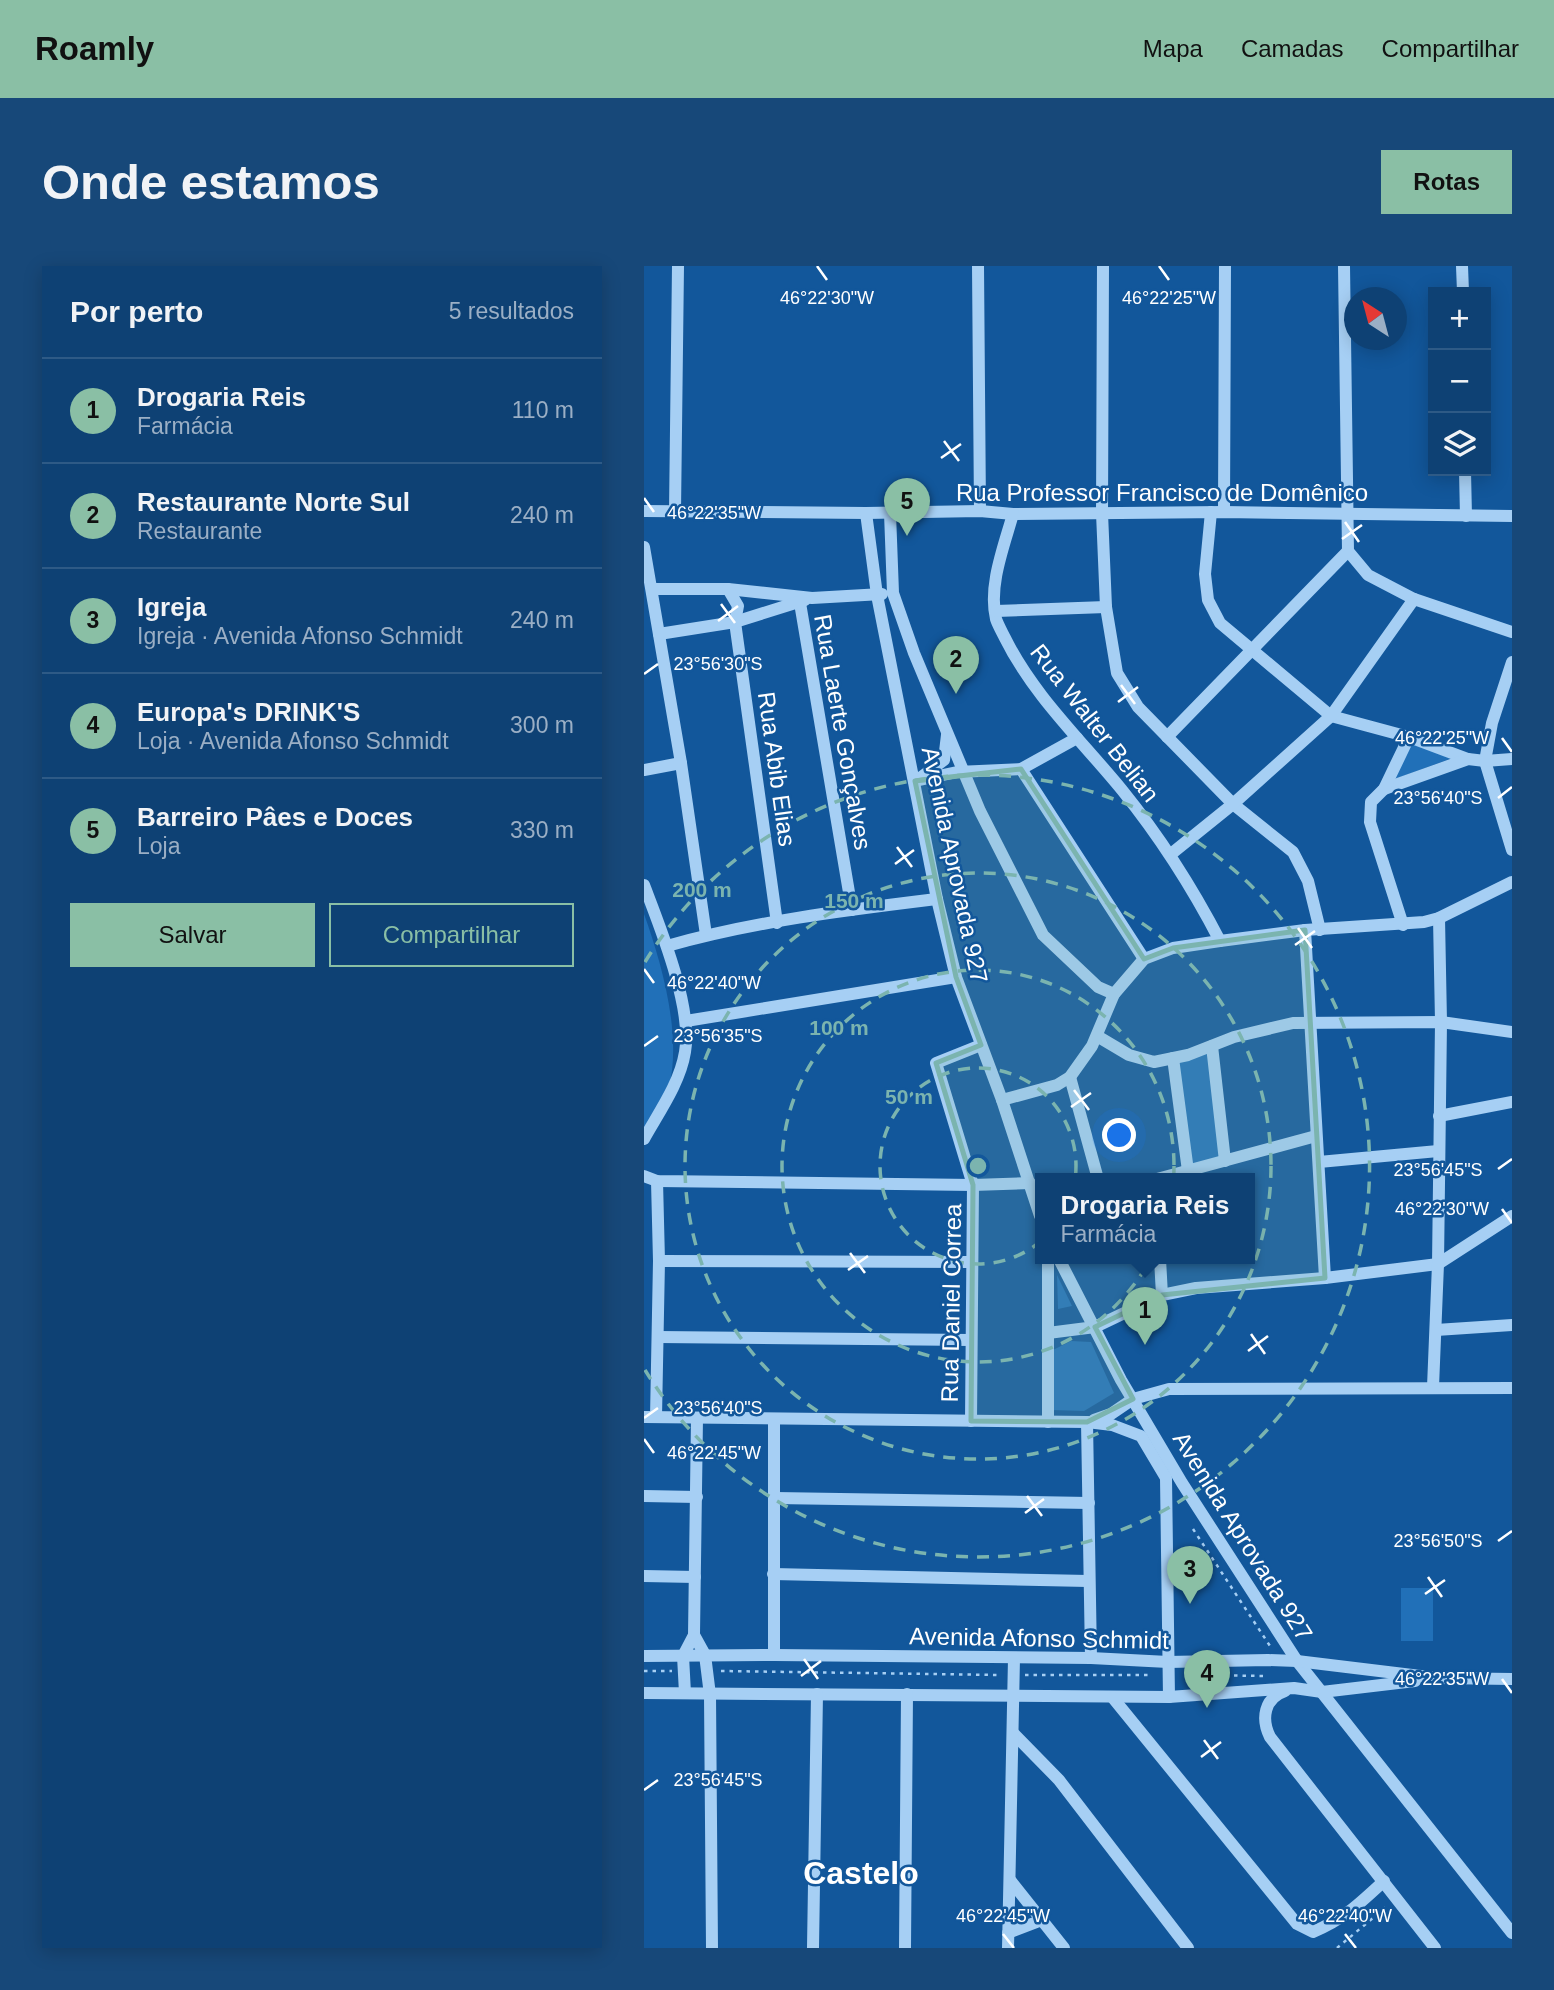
<!DOCTYPE html>
<html lang="pt">
<head>
<meta charset="utf-8">
<style>
  :root { --surface:#0e4174; --page:#174879; --text:#f1f3f6; --muted:#9bafc5; --line:#2e5a86; --accent:#8abfa5 }
  body { margin:0; font-family:Helvetica,sans-serif; background:var(--page); color:var(--text) }
  .controls { position:absolute; right:21px; top:21px; display:grid; overflow:hidden; border-radius:0px; box-shadow:0 4px 18px #0003 }
  .controls button { width:63px; height:63px; display:grid; place-items:center; padding:0; border:0; border-bottom:2px solid var(--line); background:var(--surface); color:var(--text); font:35px sans-serif }
  .compass { position:absolute; left:700px; top:21px; width:63px; height:63px; border-radius:50%; background:var(--surface); box-shadow:0 4px 18px #0003; rotate:324deg }
  .you { position:absolute; left:476px; top:870px; width:24px; height:24px; margin:-18px; border:5px solid #fff; border-radius:50%; background:#1a73e8; box-shadow:0 0 0 10px #1a73e833 }
  .badge { display:grid; place-items:center; width:46px; height:46px; border-radius:50%; background:var(--accent); color:#111; font-size:23px; font-weight:700 }
  .pin { position:absolute; translate:-50% -58px; filter:drop-shadow(0 2px 4px #0008) }
  .pin::after { content:''; position:absolute; top:37px; width:24px; height:21px; background:inherit; clip-path:polygon(0 0,100% 0,50% 100%) }
  .popup { position:absolute; left:391px; top:907px; width:220px; height:91px; box-sizing:border-box; display:grid; place-content:center; border-radius:0px; background:var(--surface); filter:drop-shadow(0 2px 5px #0005); font-size:23px; white-space:nowrap; color:var(--muted) }
  .popup b { font-size:26px; color:var(--text) }
  .popup::after { content:''; position:absolute; left:50%; top:100%; margin-left:-14px; border:14px solid transparent; border-top-color:var(--surface) }
  .list { margin:0; padding:0; list-style:none }
  h2 { display:flex; justify-content:space-between; align-items:center; height:91px; margin:0; padding:0 28px; font-size:30px }
  h2 small { font-size:23px; font-weight:400; color:var(--muted) }
  .list li { display:grid; grid-template-columns:46px 1fr auto; gap:21px; align-items:center; box-sizing:border-box; height:105px; padding:0 28px; border-top:2px solid var(--line) }
  .list b { display:block; font-size:26px; white-space:nowrap }
  .list p { margin:0; font-size:23px; white-space:nowrap; color:var(--muted) }
  .list em { font-size:23px; font-style:normal; color:var(--muted) }
  .actions { display:flex; gap:14px; padding:21px 28px }
  .actions a { flex:1; padding:16px 0; border:2px solid var(--accent); border-radius:0px; text-align:center; font-size:24px; color:var(--accent) }
  .actions .main { background:var(--accent); color:#111 }
  .icon { flex:none; width:38px; height:38px; fill:none; stroke:currentColor; stroke-width:2; stroke-linecap:round; stroke-linejoin:round }
  .map { position:relative; flex:none; width:868px; height:1682px; overflow:hidden; border-radius:0px }
  header { display:flex; align-items:center; gap:42px; box-sizing:border-box; height:98px; padding:0 35px; background:var(--accent); color:#111 }
  header strong { font-size:33px }
  nav { display:flex; gap:38px; margin-inline-start:auto; font-size:24px }
  .intro { display:flex; align-items:center; justify-content:space-between; box-sizing:border-box; height:168px; padding:0 42px }
  h1 { margin:0; font-size:49px }
  .button { padding:18px 32px; border-radius:0px; background:var(--accent); color:#111; font-size:24px; font-weight:700 }
  main { display:flex; gap:42px; padding:0 42px }
  aside { flex:1; background:var(--surface); border-radius:0px; box-shadow:0 4px 18px #0003 }
  .map>svg:first-child { display:block }
</style>
</head>
<body>
<header>
<strong>Roamly</strong>
<nav><a>Mapa</a><a>Camadas</a><a>Compartilhar</a></nav>
</header>
<div class="intro"><h1>Onde estamos</h1><a class="button">Rotas</a></div>
<main>
<aside>
<h2>Por perto<small>5 resultados</small></h2>
<ul class="list">
<li><span class="badge">1</span><div><b>Drogaria Reis</b><p>Farmácia</p></div><em>110 m</em></li>
<li><span class="badge">2</span><div><b>Restaurante Norte Sul</b><p>Restaurante</p></div><em>240 m</em></li>
<li><span class="badge">3</span><div><b>Igreja</b><p>Igreja · Avenida Afonso Schmidt</p></div><em>240 m</em></li>
<li><span class="badge">4</span><div><b>Europa's DRINK'S</b><p>Loja · Avenida Afonso Schmidt</p></div><em>300 m</em></li>
<li><span class="badge">5</span><div><b>Barreiro Pâes e Doces</b><p>Loja</p></div><em>330 m</em></li>
</ul>
<div class="actions"><a class="main">Salvar</a><a>Compartilhar</a></div>
</aside>
<div class="map">
<svg width="868" height="1682" viewBox="0 0 868 1682">
  <rect width="100%" height="100%" fill="#12579b"/>
  <g fill="#2170b8">
    <polygon points="770,478 811,491 751,513 767,479"/>
    <path d="M0,648C18,698 38,769 25,821C22,835 8,850 0,863Z"/>
    <polygon points="568,780 577,896 545,902 532,794"/>
    <polygon points="413,1009 428,1040 414,1043"/>
    <polygon points="427,1075 447,1076 470,1127 440,1145 407,1144 409,1084"/>
    <rect x="757" y="1322" width="32" height="53"/>
  </g>
  <g fill="none" stroke-linecap="round" stroke-linejoin="round">
    <g stroke="#a6cff4" stroke-width="2.5" stroke-dasharray="3.5 5" stroke-linecap="butt">
      <polyline points="549,1263 626,1380"/>
      <polyline points="0,1405 28,1405"/>
      <polyline points="77,1405 357,1409"/>
      <polyline points="381,1409 508,1409"/>
      <polyline points="556,1409 619,1410 620,1406"/>
      <polyline points="693,1682 742,1641"/>
    </g>
    <g stroke="#a6cff4" stroke-width="12">
      <polyline points="334,0 336,245"/>
      <polyline points="459,0 458,247 462,341 473,407 494,441 589,538 649,586 664,615 676,664"/>
      <polyline points="700,0 704,285 724,309 770,333 868,366"/>
      <polyline points="818,0 819,26"/>
      <polyline points="821,205 822,250"/>
      <polyline points="0,245 222,247 336,245 369,248 580,246 868,250"/>
      <polyline points="31,246 34,0"/>
      <polyline points="567,246 561,308 564,334 576,357 687,450 765,471 824,493"/>
      <polyline points="580,246 581,0"/>
      <polyline points="222,247 233,329 293,633 312,711 358,834 396,950"/>
      <polyline points="246,247 249,327 270,387 336,545 399,669 454,721 470,728"/>
      <path d="M369,248C360,280 344,320 352,353C354,359 358,366 361,372C389,429 438,475 478,524C516,571 548,621 576,675"/>
      <polyline points="0,281 37,497 62,669"/>
      <polyline points="8,323 84,323 168,332 238,328"/>
      <polyline points="84,323 94,340 91,356 133,657"/>
      <polyline points="155,331 208,644"/>
      <polyline points="352,345 462,341"/>
      <polyline points="15,368 91,356 161,334"/>
      <polyline points="868,396 848,457 841,495 868,584"/>
      <polyline points="523,471 704,285"/>
      <polyline points="377,503 500,693"/>
      <polyline points="0,504 37,497"/>
      <polyline points="276,512 300,494 303,469"/>
      <polyline points="271,515 313,506 377,503 433,472"/>
      <polyline points="740,523 824,493 841,495 868,493"/>
      <polyline points="527,588 589,538 687,450 770,333"/>
      <path d="M0,619C16,661 49,742 41,786C36,817 15,846 0,873"/>
      <polyline points="759,659 726,556 727,536 740,523 765,471"/>
      <polyline points="661,664 681,1012"/>
      <path d="M23,680C111,655 203,644 293,633"/>
      <polyline points="42,755 312,711"/>
      <polyline points="453,770 485,789 510,796 544,789 590,771 649,757 797,756 868,766"/>
      <polyline points="568,780 581,895"/>
      <polyline points="529,792 544,905"/>
      <polyline points="426,811 454,913"/>
      <polyline points="358,834 413,819 426,811 448,780 470,728 500,693 529,682 576,675 661,664 780,656 795,652 868,616"/>
      <polyline points="795,850 868,836"/>
      <polyline points="675,896 794,885"/>
      <polyline points="0,910 13,915 329,919 386,917"/>
      <polyline points="513,913 672,870"/>
      <polyline points="415,993 477,1114 538,1217 653,1395 868,1667"/>
      <polyline points="516,993 518,1029"/>
      <polyline points="15,995 327,996"/>
      <polyline points="792,1064 868,1059"/>
      <polyline points="404,1067 451,1061 518,1029 552,1022 681,1012 794,998 868,950"/>
      <polyline points="14,1071 327,1074"/>
      <polyline points="789,1121 794,998 797,756 795,652"/>
      <polyline points="0,1151 443,1156 468,1159 497,1170 522,1212 525,1431"/>
      <polyline points="12,1151 15,995 13,915"/>
      <polyline points="450,1154 467,1148 489,1133 525,1123 868,1122"/>
      <polyline points="327,1155 329,919 292,797 337,779"/>
      <polyline points="404,1156 404,993"/>
      <polyline points="443,1156 447,1392"/>
      <polyline points="0,1230 53,1231"/>
      <polyline points="131,1232 445,1237"/>
      <polyline points="129,1308 444,1315"/>
      <polyline points="0,1310 51,1311"/>
      <polyline points="50,1369 61,1389 66,1429 68,1682"/>
      <polyline points="130,1389 130,1153"/>
      <polyline points="0,1390 130,1389 447,1392 524,1396 624,1394 653,1395 793,1412 868,1413"/>
      <path d="M641,1425C620,1432 617,1453 626,1471L791,1682"/>
      <polyline points="0,1427 525,1431 650,1422 678,1426 771,1415"/>
      <polyline points="41,1427 39,1390 50,1369 53,1152"/>
      <path d="M469,1432L653,1658L669,1666C701,1652 714,1639 740,1615"/>
      <polyline points="369,1467 415,1514 544,1682"/>
      <polyline points="366,1614 420,1682"/>
      <polyline points="364,1667 398,1654"/>
      <polyline points="169,1682 173,1428"/>
      <polyline points="261,1682 263,1428"/>
      <polyline points="364,1682 370,1392"/>
    </g>
  </g>
  <path fill="#7bb4af" fill-opacity="0.2" stroke="#7bb4af" stroke-width="5" stroke-linejoin="round" d="M377,503L500,693L529,682L661,664L681,1012L518,1029L451,1061L489,1133L443,1156L327,1155L329,919L292,797L337,779L312,711L271,515Z"/>
  <path fill="none" stroke="#fff" stroke-width="2.5" d="M173,0L183,14M515,0L525,14M300,175L315,195M297,192L317,178M0,232L10,246M701,256L715,276M698,273L718,259M77,338L91,357M74,355L94,340M0,408L14,398M477,419L491,438M474,436L494,421M858,472L868,486M854,532L868,521M253,581L268,601M251,598L270,584M654,662L668,682M651,679L671,665M0,703L10,717M0,780L14,770M430,824L445,844M427,841L447,827M854,903L868,893M858,943L868,957M206,987L221,1007M204,1004L224,990M607,1068L621,1088M604,1085L624,1070M0,1152L14,1142M0,1173L10,1187M383,1230L398,1250M381,1247L400,1233M854,1275L868,1265M784,1311L798,1331M781,1328L801,1314M160,1393L174,1413M157,1410L177,1395M858,1413L868,1427M560,1474L574,1493M557,1491L577,1476M0,1524L14,1514M359,1668L370,1682M701,1668L712,1682"/>
  <g fill="none" stroke="#7bb4af" stroke-width="3.5" stroke-dasharray="12 9">
    <circle cx="334" cy="900" r="98"/>
    <circle cx="334" cy="900" r="196"/>
    <circle cx="334" cy="900" r="293"/>
    <path d="M1 696A391 391 0 1 1 1 1104"/>
  </g>
  <g text-anchor="middle" dominant-baseline="central" stroke-width="5" stroke-linejoin="round" paint-order="stroke">
    <g font-size="24" fill="#fff" stroke="#12579b">
      <text x="518" y="226">Rua Professor Francisco de Domênico</text>
      <text transform="translate(451 457) rotate(52)">Rua Walter Belian</text>
      <text transform="translate(199 466) rotate(80)">Rua Laerte Gonçalves</text>
      <text transform="translate(133 503) rotate(82)">Rua Abib Elias</text>
      <text transform="translate(311 599) rotate(78)">Avenida Aprovada 927</text>
      <text transform="translate(307 1037) rotate(-89)">Rua Daniel Correa</text>
      <text transform="translate(599 1270) rotate(58)">Avenida Aprovada 927</text>
      <text transform="translate(395 1372) rotate(1)">Avenida Afonso Schmidt</text>
    </g>
    <g font-size="32" font-weight="bold" fill="#fff" stroke="#12579b">
      <text x="217" y="1607">Castelo</text>
    </g>
  </g>
  <g font-size="18" text-anchor="middle" fill="#fff" stroke="#12579b" stroke-width="5" stroke-linejoin="round" paint-order="stroke">
    <text x="183" y="38">46°22'30"W</text>
    <text x="525" y="38">46°22'25"W</text>
    <text x="70" y="253">46°22'35"W</text>
    <text x="74" y="404">23°56'30"S</text>
    <text x="798" y="478">46°22'25"W</text>
    <text x="794" y="538">23°56'40"S</text>
    <text x="70" y="723">46°22'40"W</text>
    <text x="74" y="776">23°56'35"S</text>
    <text x="794" y="910">23°56'45"S</text>
    <text x="798" y="949">46°22'30"W</text>
    <text x="74" y="1148">23°56'40"S</text>
    <text x="70" y="1193">46°22'45"W</text>
    <text x="794" y="1281">23°56'50"S</text>
    <text x="798" y="1419">46°22'35"W</text>
    <text x="74" y="1520">23°56'45"S</text>
    <text x="359" y="1656">46°22'45"W</text>
    <text x="701" y="1656">46°22'40"W</text>
  </g>
  <circle cx="334" cy="900" r="10" fill="#7bb4af" stroke="#12579b" stroke-width="3.5"/>
  <g font-size="21" text-anchor="middle" font-weight="bold" fill="#7bb4af" stroke="#12579b" stroke-width="5" stroke-linejoin="round" paint-order="stroke">
    <text x="58" y="631">200 m</text>
    <text x="210" y="642">150 m</text>
    <text x="195" y="769">100 m</text>
    <text x="265" y="838">50 m</text>
  </g>
</svg>
<div class="controls">
<button>+</button>
<button>−</button>
<button><svg class="icon" aria-label="layers" viewBox="0 0 24 24"><path d="M12 4l9 5-9 5-9-5zM3 14l9 5 9-5"/></svg></button>
</div>
<svg class="compass" viewBox="-18 -18 36 36"><path d="M0-13l5 13h-10z" fill="#e53935"/><path d="M0 13l5-13h-10z" fill="#9bafc5"/></svg>
<div class="you"></div>
<div class="pin badge" style="left:501px;top:1079px">1</div>
<div class="popup"><b>Drogaria Reis</b>Farmácia</div>
<div class="pin badge" style="left:312px;top:428px">2</div>
<div class="pin badge" style="left:546px;top:1338px">3</div>
<div class="pin badge" style="left:563px;top:1442px">4</div>
<div class="pin badge" style="left:263px;top:270px">5</div>
</div>
</main>
</body>
</html>
